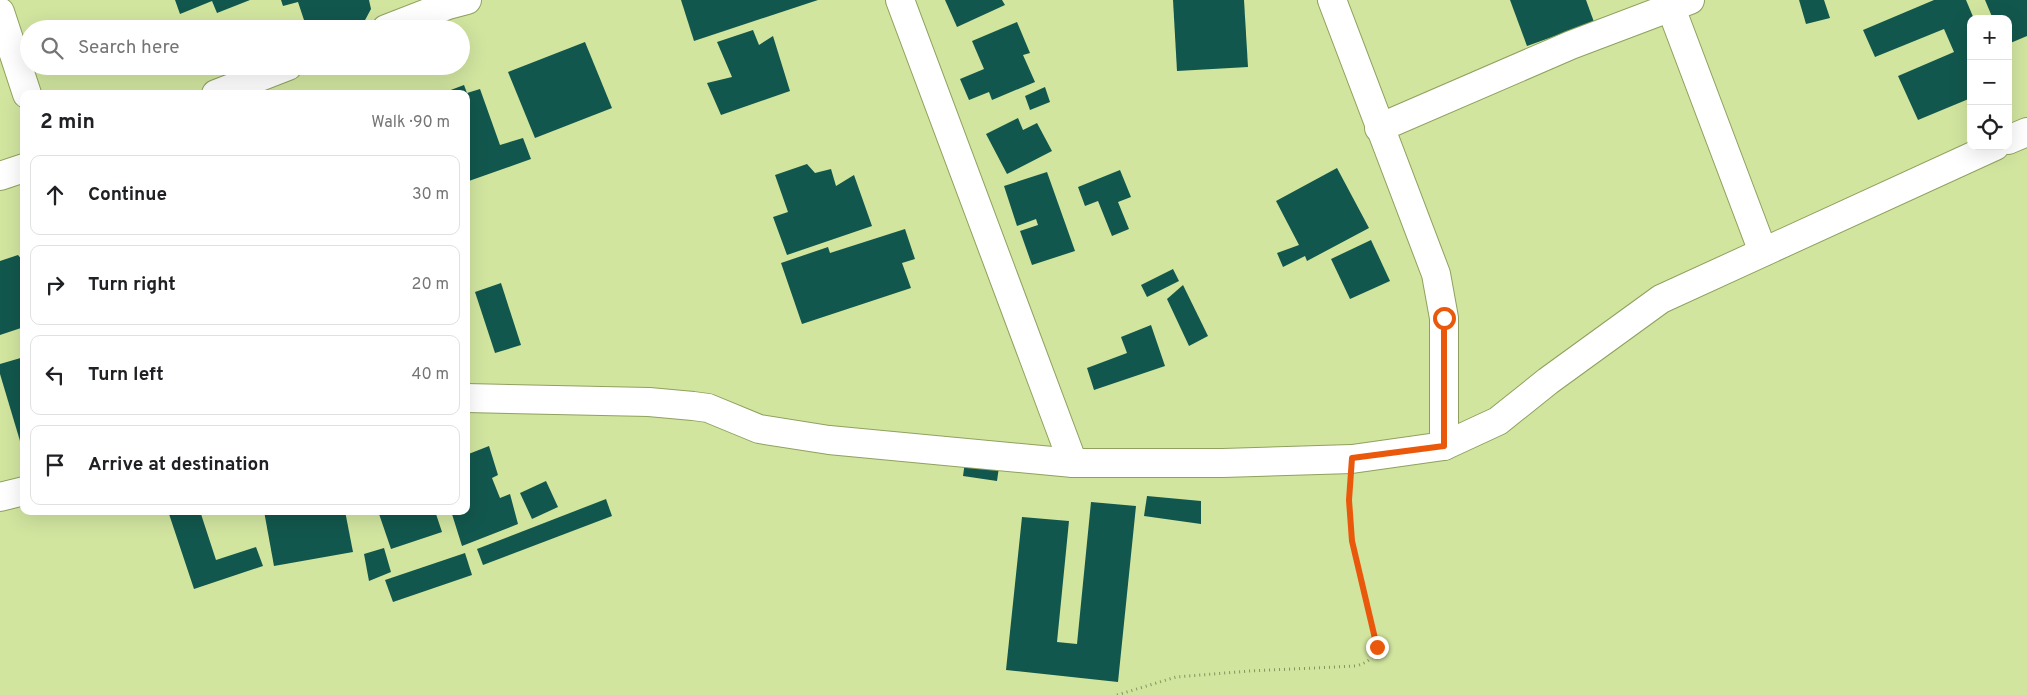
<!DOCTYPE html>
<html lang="en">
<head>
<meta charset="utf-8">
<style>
  :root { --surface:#fff; --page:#f2f2f2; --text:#202124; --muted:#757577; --line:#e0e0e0 }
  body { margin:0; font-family:Overpass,sans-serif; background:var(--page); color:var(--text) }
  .controls { position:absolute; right:15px; top:15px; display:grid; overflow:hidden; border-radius:10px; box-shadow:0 5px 20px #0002 }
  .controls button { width:45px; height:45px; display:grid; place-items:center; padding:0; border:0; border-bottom:1px solid var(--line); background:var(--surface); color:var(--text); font:25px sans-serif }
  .stop { position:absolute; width:15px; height:15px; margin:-11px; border:4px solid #ea580c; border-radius:50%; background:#fff }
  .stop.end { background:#ea580c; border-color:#fff; box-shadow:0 1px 5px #0008 }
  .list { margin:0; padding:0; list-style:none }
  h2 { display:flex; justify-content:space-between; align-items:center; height:65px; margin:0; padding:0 20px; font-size:21px }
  h2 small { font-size:16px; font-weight:400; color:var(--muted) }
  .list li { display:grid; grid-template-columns:32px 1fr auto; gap:15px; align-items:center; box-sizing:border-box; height:80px; margin:0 10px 10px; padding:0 10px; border:1px solid var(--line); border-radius:10px }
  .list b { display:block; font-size:19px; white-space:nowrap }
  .list em { font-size:16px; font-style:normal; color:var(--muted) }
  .icon { flex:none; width:28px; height:28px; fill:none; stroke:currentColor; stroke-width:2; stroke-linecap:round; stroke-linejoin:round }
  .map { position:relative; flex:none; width:2027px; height:695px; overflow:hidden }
  .search { position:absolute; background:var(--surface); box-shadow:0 5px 20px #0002; left:20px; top:20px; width:450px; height:55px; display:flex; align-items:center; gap:12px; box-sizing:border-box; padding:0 18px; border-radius:28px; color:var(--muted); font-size:19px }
  .panel { position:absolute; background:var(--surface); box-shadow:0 5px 20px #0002; left:20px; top:90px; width:450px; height:425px; border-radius:10px }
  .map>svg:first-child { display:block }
</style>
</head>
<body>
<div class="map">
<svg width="2027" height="695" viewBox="0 0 2027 695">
  <rect width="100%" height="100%" fill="#d1e59f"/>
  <g fill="#12574d">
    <polygon points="175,0 250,0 217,13 212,1 180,14"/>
    <polygon points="281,0 369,0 371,9 364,22 344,29 307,29 298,2 283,6"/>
    <polygon points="681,0 818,0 694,41"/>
    <polygon points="945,0 1002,0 1005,5 957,27"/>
    <polygon points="1173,0 1244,0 1248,67 1177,71"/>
    <polygon points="1510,0 1586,0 1594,22 1527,46"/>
    <polygon points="1799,0 1824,0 1830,18 1806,24"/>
    <polygon points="1934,0 1966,0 1974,19 1971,19 1971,98 1918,120 1898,76 1954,52 1944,29 1875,57 1863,30"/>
    <polygon points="1985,0 2027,0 2027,36 2008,44 2008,19 1993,19"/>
    <polygon points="1017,22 1030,53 1023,55 1035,82 992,100 989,92 969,100 960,79 984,69 972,41"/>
    <polygon points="753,30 759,45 773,36 790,91 721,115 707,83 732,77 717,42"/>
    <polygon points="585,42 612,108 535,138 508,72"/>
    <polygon points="464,85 467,93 480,89 500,145 523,138 531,159 466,182 466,94 440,94"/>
    <polygon points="1045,87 1050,102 1030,110 1025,96"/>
    <polygon points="1018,118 1023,130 1037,123 1052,151 1007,174 986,134"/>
    <polygon points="807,164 815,173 831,169 836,186 854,175 872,226 787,255 773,217 788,212 775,175"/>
    <polygon points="1337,168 1369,228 1307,261 1305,256 1283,267 1277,253 1299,245 1276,201"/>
    <polygon points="1120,170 1131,197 1118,202 1129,229 1112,236 1098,201 1085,206 1078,187"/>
    <polygon points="1047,172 1075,251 1032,265 1020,231 1038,225 1036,219 1017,226 1004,186"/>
    <polygon points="905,229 915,259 902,263 911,288 802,324 781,263 828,247 830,253"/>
    <polygon points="1371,240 1390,281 1350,299 1331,259"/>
    <polygon points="18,255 24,262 24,327 0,335 0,261"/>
    <polygon points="1173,269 1179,281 1147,297 1141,285"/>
    <polygon points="501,283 521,345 495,353 475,292"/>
    <polygon points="1183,285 1208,336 1189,346 1167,299"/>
    <polygon points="1151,325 1165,366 1094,390 1087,368 1127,353 1121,337"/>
    <polygon points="24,357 24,451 23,451 0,374 0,364"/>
    <polygon points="489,446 498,475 492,478 500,498 510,494 518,524 462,546 451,511 466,511 466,455"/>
    <polygon points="965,462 999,467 997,481 963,476"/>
    <polygon points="546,481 558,507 532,519 520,493"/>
    <polygon points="1147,496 1201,501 1201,524 1144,516"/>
    <polygon points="606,499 612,516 483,565 477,549"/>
    <polygon points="1091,502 1136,506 1118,682 1006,670 1022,517 1069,521 1057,642 1077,644"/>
    <polygon points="168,511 200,511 216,560 256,547 263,566 194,589"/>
    <polygon points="264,511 345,511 353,552 274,566"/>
    <polygon points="378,511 435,511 442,532 391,549"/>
    <polygon points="384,548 391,572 369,581 364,554"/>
    <polygon points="465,553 472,575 393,602 385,580"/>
  </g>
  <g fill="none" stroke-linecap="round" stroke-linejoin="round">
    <defs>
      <g id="minor">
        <polyline points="900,0 1073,463"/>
        <polyline points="1332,0 1436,274 1444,318 1444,446"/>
        <polyline points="1671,8 1763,252"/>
        <polyline points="0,12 27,94"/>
        <polyline points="386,29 448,5 467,0"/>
        <polyline points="216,94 288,66"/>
        <polyline points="1379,128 1571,45 1690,0"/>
        <polyline points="2008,140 2027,132"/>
        <polyline points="0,176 24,168"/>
        <polyline points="466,398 649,402 693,406 708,408 759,429 829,440 1073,463 1223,463 1352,459 1444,446 1498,421 1548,381 1661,299 1995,146"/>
        <polyline points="0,497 24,491"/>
      </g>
    </defs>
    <use href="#minor" stroke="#8fa15e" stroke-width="30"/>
    <path stroke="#85935f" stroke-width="3" stroke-dasharray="1 4" stroke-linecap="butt" d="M1117,695L1176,677L1250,671L1355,666C1367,663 1373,659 1377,647C1365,596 1346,542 1349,489"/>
    <use href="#minor" stroke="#fff" stroke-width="28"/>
  </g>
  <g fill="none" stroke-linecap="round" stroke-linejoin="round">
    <polyline stroke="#ea580c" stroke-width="6" points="1377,647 1352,541 1349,500 1352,458 1444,446 1444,318"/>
  </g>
</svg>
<div class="controls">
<button>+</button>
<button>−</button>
<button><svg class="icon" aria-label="locate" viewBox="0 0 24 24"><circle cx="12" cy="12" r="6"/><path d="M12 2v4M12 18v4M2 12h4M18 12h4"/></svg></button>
</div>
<div class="stop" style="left:1444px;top:318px"></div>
<div class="stop end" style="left:1377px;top:647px"></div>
<div class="search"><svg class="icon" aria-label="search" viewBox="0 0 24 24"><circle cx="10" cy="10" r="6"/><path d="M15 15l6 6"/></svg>Search here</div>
<section class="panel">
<h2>2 min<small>Walk · 90 m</small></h2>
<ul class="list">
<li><svg class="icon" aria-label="ahead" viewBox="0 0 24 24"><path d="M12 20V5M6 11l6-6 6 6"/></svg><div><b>Continue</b></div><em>30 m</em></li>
<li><svg class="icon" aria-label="right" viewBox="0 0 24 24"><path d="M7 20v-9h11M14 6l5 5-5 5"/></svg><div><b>Turn right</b></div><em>20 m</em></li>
<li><svg class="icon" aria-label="left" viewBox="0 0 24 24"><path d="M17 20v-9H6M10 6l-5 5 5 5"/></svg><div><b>Turn left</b></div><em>40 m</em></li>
<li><svg class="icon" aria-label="arrive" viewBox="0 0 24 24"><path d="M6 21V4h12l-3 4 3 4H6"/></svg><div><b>Arrive at destination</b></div></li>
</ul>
</section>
</div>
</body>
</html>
